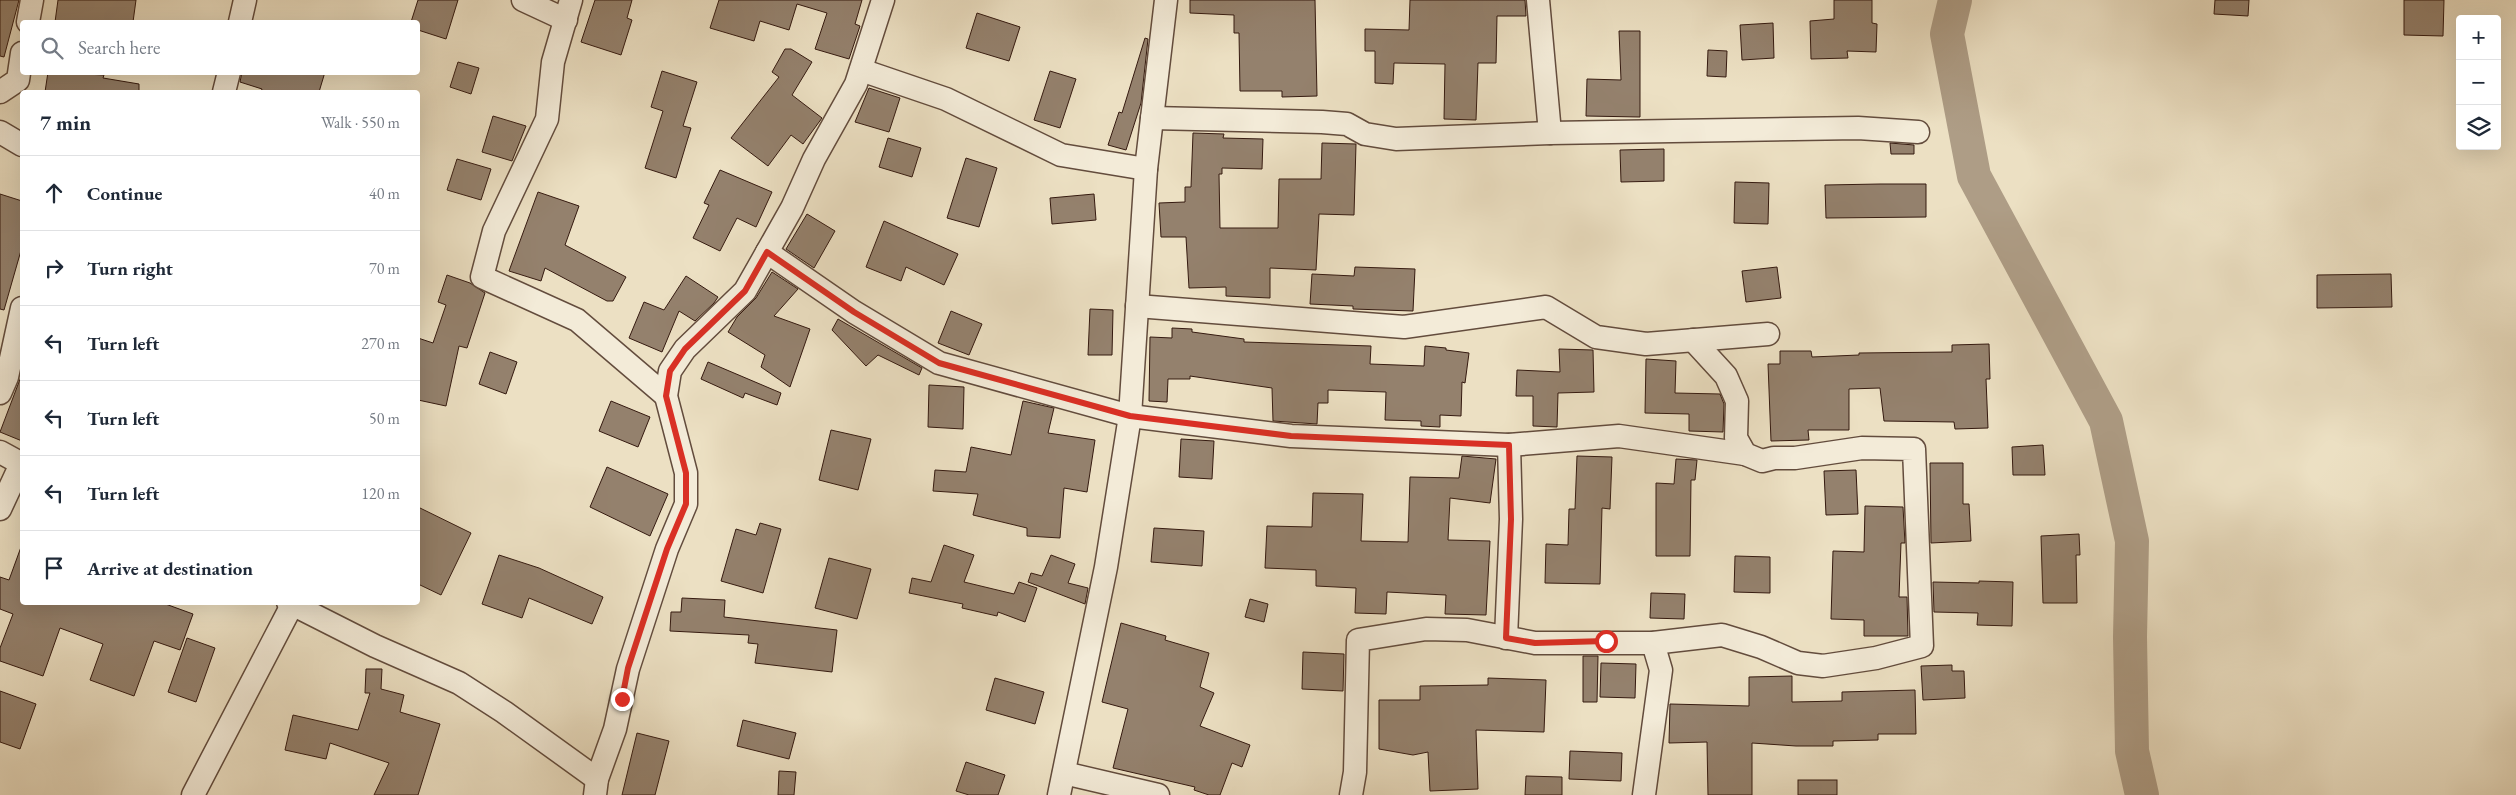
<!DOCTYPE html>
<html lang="en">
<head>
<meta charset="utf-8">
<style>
  :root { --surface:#fff; --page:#f2f2f3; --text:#1f2937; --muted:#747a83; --line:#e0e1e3 }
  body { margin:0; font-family:"EB Garamond",serif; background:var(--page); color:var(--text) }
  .controls { position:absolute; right:15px; top:15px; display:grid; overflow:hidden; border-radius:5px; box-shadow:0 5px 20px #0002 }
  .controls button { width:45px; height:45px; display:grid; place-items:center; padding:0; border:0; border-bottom:1px solid var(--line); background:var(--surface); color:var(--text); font:25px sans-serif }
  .stop { position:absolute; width:15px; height:15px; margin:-11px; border:4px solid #d93025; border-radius:50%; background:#fff }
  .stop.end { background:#d93025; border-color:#fff; box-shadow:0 1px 5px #0008 }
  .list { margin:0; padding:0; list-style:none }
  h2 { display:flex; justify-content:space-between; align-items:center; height:65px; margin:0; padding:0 20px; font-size:21px }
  h2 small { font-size:16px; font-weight:400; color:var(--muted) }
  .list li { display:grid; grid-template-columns:32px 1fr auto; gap:15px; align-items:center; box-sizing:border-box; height:75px; padding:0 20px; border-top:1px solid var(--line) }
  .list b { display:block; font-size:19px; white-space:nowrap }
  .list em { font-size:16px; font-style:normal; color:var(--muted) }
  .icon { flex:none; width:28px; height:28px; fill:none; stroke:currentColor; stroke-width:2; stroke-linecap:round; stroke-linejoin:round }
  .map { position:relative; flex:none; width:2516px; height:795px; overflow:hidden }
  .search { position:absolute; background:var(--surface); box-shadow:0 5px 20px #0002; left:20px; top:20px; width:400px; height:55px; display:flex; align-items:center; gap:12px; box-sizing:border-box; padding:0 18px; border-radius:5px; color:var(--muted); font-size:19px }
  .panel { position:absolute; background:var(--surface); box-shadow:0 5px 20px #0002; left:20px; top:90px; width:400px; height:515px; border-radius:5px }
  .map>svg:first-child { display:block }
</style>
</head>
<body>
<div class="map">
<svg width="2516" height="795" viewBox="0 0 2516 795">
  <rect width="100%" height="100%" fill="#ece0c3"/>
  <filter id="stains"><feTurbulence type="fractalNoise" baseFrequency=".004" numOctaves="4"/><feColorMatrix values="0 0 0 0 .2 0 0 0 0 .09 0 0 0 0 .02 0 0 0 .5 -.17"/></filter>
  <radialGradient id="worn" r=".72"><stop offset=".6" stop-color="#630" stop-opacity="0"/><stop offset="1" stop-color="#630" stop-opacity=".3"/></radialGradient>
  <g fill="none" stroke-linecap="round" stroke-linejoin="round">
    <polyline stroke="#ae9d86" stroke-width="34" points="1955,0 1947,34 1974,176 2106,421 2132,541 2130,637 2132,751 2142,795"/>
  </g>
  <g fill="#94816d" stroke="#351a10">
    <polygon points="0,0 19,0 4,57 0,56"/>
    <polygon points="58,0 136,0 133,22 55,22"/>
    <polygon points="418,0 458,0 446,39 418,30 418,22 411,22"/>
    <polygon points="595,0 632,0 627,18 632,20 621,55 581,42"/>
    <polygon points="719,0 862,0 855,24 860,26 849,59 815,49 827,13 797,4 789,30 760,21 754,41 710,28"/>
    <polygon points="1190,0 1315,0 1317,96 1282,97 1282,91 1240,91 1239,33 1234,33 1234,15 1190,13"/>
    <polygon points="1410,0 1525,0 1526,16 1497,16 1496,63 1478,63 1476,120 1444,119 1445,64 1394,63 1393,84 1375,83 1375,51 1365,51 1365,29 1409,30"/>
    <polygon points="1834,0 1872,0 1872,23 1877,24 1876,52 1847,51 1848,58 1811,59 1810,21 1834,19"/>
    <polygon points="2215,0 2249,0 2248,16 2214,14"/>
    <polygon points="2404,0 2444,0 2443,36 2404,35"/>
    <polygon points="977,13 1020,27 1009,61 966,48"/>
    <polygon points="1773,23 1774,58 1742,60 1740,25"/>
    <polygon points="1619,31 1640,31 1640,117 1586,116 1587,79 1621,80"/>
    <polygon points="1145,38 1148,39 1141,103 1126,150 1108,145 1119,112 1122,113"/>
    <polygon points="785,49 791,49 812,62 792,95 822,118 803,144 791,135 768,166 731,138 779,77 772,72"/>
    <polygon points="1708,50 1727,51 1726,77 1707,76"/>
    <polygon points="458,62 479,68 471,94 450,87"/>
    <polygon points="662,71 697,82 683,126 691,128 676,178 645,168 663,111 651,107"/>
    <polygon points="1050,71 1076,79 1060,128 1034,120"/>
    <polygon points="48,72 104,75 103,78 139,84 139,92 45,92"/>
    <polygon points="242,72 325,72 319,92 261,92 262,89 240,82"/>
    <polygon points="869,88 900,98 889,132 855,122"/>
    <polygon points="493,116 526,126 512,161 482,152"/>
    <polygon points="1193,133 1224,134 1223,138 1263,139 1262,169 1222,168 1222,174 1219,174 1220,228 1278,228 1279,179 1321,179 1322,143 1356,144 1354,215 1319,214 1316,270 1270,268 1270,298 1226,296 1226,287 1189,288 1186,237 1161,237 1159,203 1185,202 1185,187 1191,187"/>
    <polygon points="888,138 921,148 912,177 879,167"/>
    <polygon points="1890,143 1914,145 1914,154 1891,154"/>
    <polygon points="1664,149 1664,181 1621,182 1620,150"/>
    <polygon points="966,158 997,168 979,227 947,218"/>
    <polygon points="457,159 491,169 481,200 447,190"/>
    <polygon points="720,170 772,192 756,227 737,218 720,251 693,238 709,205 704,203"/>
    <polygon points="1735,182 1769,183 1768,224 1734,223"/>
    <polygon points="1880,184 1926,184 1926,217 1826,218 1825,185"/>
    <polygon points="538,192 579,206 565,245 626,277 613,301 607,301 545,268 541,281 509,271"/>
    <polygon points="0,194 22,201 22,247 4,310 0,309"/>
    <polygon points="1094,194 1096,220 1052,224 1050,198"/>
    <polygon points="807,214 835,231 814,268 786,249"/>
    <polygon points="884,221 958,254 944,285 906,267 901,281 866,267"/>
    <polygon points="1355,267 1415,269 1413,311 1353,309 1353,306 1310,304 1312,274 1354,276"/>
    <polygon points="1777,267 1781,298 1746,302 1742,271"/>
    <polygon points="772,272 798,289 774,316 810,329 790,387 761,367 765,355 728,332 737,317 756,298"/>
    <polygon points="2391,274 2392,307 2317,308 2317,275"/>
    <polygon points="447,275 470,283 485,293 467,348 459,346 446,406 418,400 418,338 433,343 446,305 438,302"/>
    <polygon points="686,276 718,297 714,303 695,321 679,311 662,352 629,338 644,302 664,310"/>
    <polygon points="1090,309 1113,310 1112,355 1088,355"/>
    <polygon points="951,311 982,324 969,355 938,343"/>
    <polygon points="838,319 922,368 919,375 878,355 866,366 832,330"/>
    <polygon points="1172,328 1192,329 1192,332 1244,339 1244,342 1371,346 1370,364 1424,366 1425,346 1446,348 1446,350 1469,353 1465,383 1462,382 1461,416 1440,415 1440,427 1421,426 1421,421 1385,420 1386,392 1328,390 1328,403 1318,403 1317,424 1273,421 1272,388 1190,376 1190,379 1168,379 1167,402 1149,401 1150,337 1172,338"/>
    <polygon points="1989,344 1990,379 1986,379 1988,428 1955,429 1954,422 1884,421 1880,388 1849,389 1849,430 1808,430 1809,440 1771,441 1768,364 1780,364 1780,351 1811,351 1812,357 1859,355 1859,353 1952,352 1952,345"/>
    <polygon points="1559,349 1593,350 1594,392 1558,393 1557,427 1533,426 1533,396 1516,396 1517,370 1560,372"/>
    <polygon points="490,352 517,362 506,394 479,384"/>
    <polygon points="1646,359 1676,361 1675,393 1720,394 1724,404 1723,432 1689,431 1689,414 1645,413"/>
    <polygon points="708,362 781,393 777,405 745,393 743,398 701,379"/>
    <polygon points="22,374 22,441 0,432"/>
    <polygon points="929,385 964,387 963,429 928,427"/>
    <polygon points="611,401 650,417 638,447 599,431"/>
    <polygon points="1023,401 1054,408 1048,433 1095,440 1087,492 1064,488 1060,538 1027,536 1027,528 973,515 978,494 933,491 935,470 966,472 971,447 1011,455"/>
    <polygon points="831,430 871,439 858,490 819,480"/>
    <polygon points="1181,439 1214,441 1212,479 1179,477"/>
    <polygon points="2043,445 2045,475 2013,475 2012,447"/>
    <polygon points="1462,456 1496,459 1490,503 1450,498 1448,540 1490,541 1486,615 1445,614 1446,595 1387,592 1386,614 1355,613 1356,588 1316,586 1316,570 1265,568 1267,526 1312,527 1313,493 1363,494 1361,541 1408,542 1410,477 1459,478"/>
    <polygon points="1577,456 1612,457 1610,509 1602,508 1600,584 1545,583 1546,544 1568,545 1569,509 1575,509"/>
    <polygon points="1676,459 1697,460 1695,480 1691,480 1690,556 1656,556 1656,483 1674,484"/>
    <polygon points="1930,463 1963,463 1963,504 1969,504 1971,541 1931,543"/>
    <polygon points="607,467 668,494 650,536 590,507"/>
    <polygon points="1856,470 1858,514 1826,515 1824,471"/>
    <polygon points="1865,506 1903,507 1905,543 1901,543 1899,597 1907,597 1908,636 1864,636 1864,620 1831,619 1833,551 1864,552"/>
    <polygon points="418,507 471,533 441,595 418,584"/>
    <polygon points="760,523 781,529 763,593 721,581 736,529 756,535"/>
    <polygon points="1154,528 1204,531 1202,566 1151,562"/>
    <polygon points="2079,534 2080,555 2076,555 2077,603 2043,603 2041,536"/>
    <polygon points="944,545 974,555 964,582 1014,594 1019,582 1037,588 1025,622 998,612 997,616 962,608 963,604 909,593 912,578 931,582"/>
    <polygon points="21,547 22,547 22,602 160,602 193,614 180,650 154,641 134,696 90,680 103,644 60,628 43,676 0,661 0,648 13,614 0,609 0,577 9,580"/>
    <polygon points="499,555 539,568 603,597 592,624 529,598 522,618 482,604"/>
    <polygon points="1051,555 1075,564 1068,583 1088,588 1085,604 1028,582 1031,573 1042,576"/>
    <polygon points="1735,556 1770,557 1770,593 1734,592"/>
    <polygon points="829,558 871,569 857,619 815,608"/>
    <polygon points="1979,581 2013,582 2012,626 1977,625 1978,613 1934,612 1933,582 1979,583"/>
    <polygon points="1651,593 1685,594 1684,619 1650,618"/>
    <polygon points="682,598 725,600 724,617 837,630 832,672 755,663 758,644 748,643 749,635 670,631 671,612 681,612"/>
    <polygon points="1250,599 1268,604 1264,622 1245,617"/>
    <polygon points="1121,623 1166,636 1165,640 1209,653 1200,687 1214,693 1200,726 1250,745 1242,767 1232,763 1220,795 1209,795 1194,790 1195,787 1113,768 1128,709 1102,702"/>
    <polygon points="187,638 215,648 196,702 168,692"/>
    <polygon points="1303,652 1344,654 1343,691 1302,689"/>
    <polygon points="1583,656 1598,656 1597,702 1583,702"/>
    <polygon points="1601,663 1636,664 1635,698 1600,697"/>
    <polygon points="1952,665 1952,671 1964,671 1965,698 1923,700 1921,666"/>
    <polygon points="366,669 382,669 381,689 404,695 400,712 440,724 418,795 374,795 389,763 330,743 326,759 285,750 293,715 358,730 370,693 365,693"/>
    <polygon points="1792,676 1792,702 1842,701 1842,692 1915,690 1916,734 1878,734 1878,740 1833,741 1833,746 1796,746 1752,743 1752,795 1708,795 1707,742 1669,743 1670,704 1749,706 1749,677"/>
    <polygon points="995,678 1044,692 1035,724 986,710"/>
    <polygon points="1488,678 1546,680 1544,732 1476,730 1478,789 1430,791 1428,752 1413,755 1379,749 1379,700 1420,700 1420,686 1488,685"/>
    <polygon points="0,691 36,704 20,749 0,742"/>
    <polygon points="743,720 796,733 789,759 737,746"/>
    <polygon points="637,733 669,741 655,795 622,795"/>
    <polygon points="1570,751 1622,753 1621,781 1569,779"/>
    <polygon points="966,762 1005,775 998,795 969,795 956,791"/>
    <polygon points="779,771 796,772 794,795 778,795"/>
    <polygon points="1526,776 1562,777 1562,795 1525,795"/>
    <rect x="1798" y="780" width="39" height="15"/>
  </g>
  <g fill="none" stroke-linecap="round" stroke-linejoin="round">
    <defs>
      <g id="street">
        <polyline points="523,0 566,20"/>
        <polyline points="571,0 553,62 547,119 494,231 482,277 577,320 666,396"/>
        <polyline points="1538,0 1550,133"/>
        <polyline points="28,22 32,0"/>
        <polyline points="240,22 245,0"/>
        <polyline points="861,70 946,99 1061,155 1146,169"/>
        <polyline points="0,92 18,80 22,53"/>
        <polyline points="224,92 229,72"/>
        <polyline points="1152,118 1322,122 1347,124 1365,134 1396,139 1550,133 1858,128 1918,132"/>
        <polyline points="0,132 22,145"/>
        <polyline points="767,252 854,312 939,363 1130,416 1291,436 1509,445 1619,436 1745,454"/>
        <polyline points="1137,306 1404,327 1546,307 1596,337 1646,344 1768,334"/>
        <polyline points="0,393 7,377 22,308"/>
        <polyline points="0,452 22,464"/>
        <polyline points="0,509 21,464"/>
        <polyline points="288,602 375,646 459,683 504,712 597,779"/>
        <polyline points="1506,638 1511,519 1509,445"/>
        <polyline points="1064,773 1158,795"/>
        <polyline points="193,795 292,605"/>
        <polyline points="595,795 597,779 615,729 628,669 667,549 686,504 686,473 666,396 670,371 685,349 745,291 792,208 814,159 856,84 883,0"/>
        <polyline points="1059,795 1106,567 1130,416 1146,169 1166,0"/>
        <polyline points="1351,795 1355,772 1358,640 1426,629 1467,630 1535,643 1653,643 1722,635 1761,647 1798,663 1823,666 1876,658 1922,646 1914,449 1862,448 1795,458 1774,458 1762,461 1745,454 1736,438 1737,401 1726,376 1693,340"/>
        <polyline points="1644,795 1661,670 1653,643"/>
      </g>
    </defs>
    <use href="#street" stroke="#634c3d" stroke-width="25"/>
    <use href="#street" stroke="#f3ebd8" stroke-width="22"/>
  </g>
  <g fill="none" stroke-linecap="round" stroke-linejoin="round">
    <polyline stroke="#d93025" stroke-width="6" points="622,699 628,668 667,549 686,504 686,473 666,396 670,371 685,349 745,291 767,252 854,312 939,363 1130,416 1291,436 1509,445 1511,519 1506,638 1535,643 1606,641"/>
  </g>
  <rect width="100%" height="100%" filter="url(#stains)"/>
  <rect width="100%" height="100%" fill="url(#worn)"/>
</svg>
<div class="controls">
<button>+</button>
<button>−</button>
<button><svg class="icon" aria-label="layers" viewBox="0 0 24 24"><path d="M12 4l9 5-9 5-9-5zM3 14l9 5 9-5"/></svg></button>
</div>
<div class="stop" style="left:1606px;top:641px"></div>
<div class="stop end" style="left:622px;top:699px"></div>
<div class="search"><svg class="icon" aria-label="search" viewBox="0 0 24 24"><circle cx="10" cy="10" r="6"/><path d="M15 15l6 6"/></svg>Search here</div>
<section class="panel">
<h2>7 min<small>Walk · 550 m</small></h2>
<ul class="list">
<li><svg class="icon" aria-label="ahead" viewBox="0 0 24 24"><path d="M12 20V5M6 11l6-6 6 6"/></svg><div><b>Continue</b></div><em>40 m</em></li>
<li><svg class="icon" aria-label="right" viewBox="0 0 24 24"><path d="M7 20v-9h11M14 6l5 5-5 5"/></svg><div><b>Turn right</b></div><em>70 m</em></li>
<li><svg class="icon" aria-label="left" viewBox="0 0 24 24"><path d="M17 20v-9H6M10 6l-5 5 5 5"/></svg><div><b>Turn left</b></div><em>270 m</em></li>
<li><svg class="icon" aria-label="left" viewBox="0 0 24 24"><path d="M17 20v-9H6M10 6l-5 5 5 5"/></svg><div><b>Turn left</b></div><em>50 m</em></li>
<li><svg class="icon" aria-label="left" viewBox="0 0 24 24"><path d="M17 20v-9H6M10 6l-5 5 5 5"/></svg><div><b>Turn left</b></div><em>120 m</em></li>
<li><svg class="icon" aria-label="arrive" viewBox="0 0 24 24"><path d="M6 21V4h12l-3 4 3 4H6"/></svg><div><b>Arrive at destination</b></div></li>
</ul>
</section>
</div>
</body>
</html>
